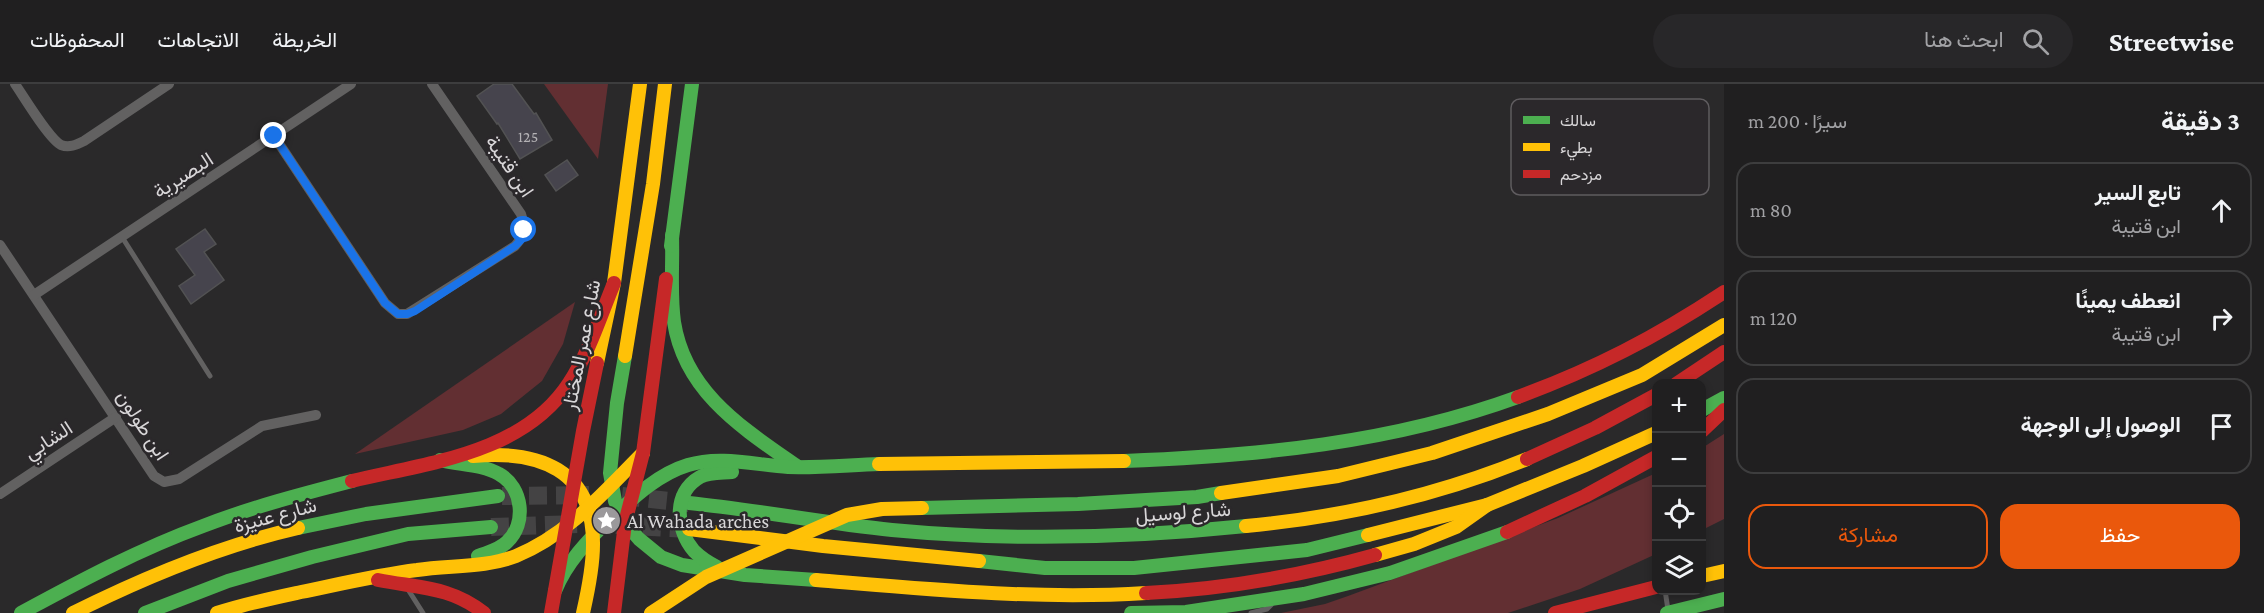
<!DOCTYPE html>
<html lang="ar">
<head>
<meta charset="utf-8">
<style>
  :root { --surface:#201f20; --page:#282729; --text:#f1f3f6; --muted:#a2a2a5; --line:#3d3d3e; --accent:#ea580c }
  body { margin:0; font-family:"Crimson Pro",Vazirmatn,serif; background:var(--page); color:var(--text); direction:rtl }
  .controls { position:absolute; right:18px; bottom:18px; display:grid; overflow:hidden; border-radius:12px; box-shadow:0 3px 9px #0003 }
  .controls button { width:54px; height:54px; display:grid; place-items:center; padding:0; border:0; border-bottom:2px solid var(--line); background:var(--surface); color:var(--text); font:30px sans-serif }
  .stop { position:absolute; width:18px; height:18px; margin:-14px; border:4px solid #1a73e8; border-radius:50%; background:#fff }
  .stop.end { background:#1a73e8; border-color:#fff; box-shadow:0 2px 6px #0008 }
  .list { margin:0; padding:0; list-style:none }
  h2 { display:flex; justify-content:space-between; align-items:center; height:78px; margin:0; padding:0 24px; font-size:26px }
  h2 small { font-size:20px; font-weight:400; color:var(--muted) }
  .list li { display:grid; grid-template-columns:39px 1fr auto; gap:18px; align-items:center; box-sizing:border-box; height:96px; margin:0 12px 12px; padding:0 12px; border:2px solid var(--line); border-radius:18px }
  .list b { display:block; font-size:22px; white-space:nowrap }
  .list p { margin:0; font-size:20px; white-space:nowrap; color:var(--muted) }
  .list em { font-size:20px; font-style:normal; color:var(--muted) }
  .actions { display:flex; gap:12px; padding:18px 24px }
  .actions a { flex:1; padding:14px 0; border:2px solid var(--accent); border-radius:18px; text-align:center; font-size:21px; color:var(--accent) }
  .actions .main { background:var(--accent); color:#fff }
  .icon { flex:none; width:33px; height:33px; fill:none; stroke:currentColor; stroke-width:2; stroke-linecap:round; stroke-linejoin:round }
  .map { position:relative; flex:none; width:1724px; height:529px; overflow:hidden; direction:ltr }
  header { display:flex; align-items:center; gap:36px; box-sizing:border-box; height:84px; padding:0 30px; background:var(--surface); border-bottom:2px solid var(--line) }
  header strong { font-size:28px }
  nav { display:flex; gap:33px; margin-inline-start:auto; font-size:21px }
  .search { width:420px; height:54px; background:var(--page); display:flex; align-items:center; gap:15px; box-sizing:border-box; padding:0 21px; border-radius:33px; color:var(--muted); font-size:22px }
  main { display:flex }
  aside { flex:1; background:var(--surface) }
  .map>svg:first-child { display:block }
</style>
</head>
<body>
<header>
<strong>Streetwise</strong>
<div class="search"><svg class="icon" aria-label="search" viewBox="0 0 24 24"><circle cx="10" cy="10" r="6"/><path d="M15 15l6 6"/></svg>ابحث هنا</div>
<nav><a>الخريطة</a><a>الاتجاهات</a><a>المحفوظات</a></nav>
</header>
<main>
<aside>
<h2>3 دقيقة<small>سيرًا · 200 m</small></h2>
<ul class="list">
<li><svg class="icon" aria-label="ahead" viewBox="0 0 24 24"><path d="M12 20V5M6 11l6-6 6 6"/></svg><div><b>تابع السير</b><p>ابن قتيبة</p></div><em>80 m</em></li>
<li><svg class="icon" aria-label="right" viewBox="0 0 24 24"><path d="M7 20v-9h11M14 6l5 5-5 5"/></svg><div><b>انعطف يمينًا</b><p>ابن قتيبة</p></div><em>120 m</em></li>
<li><svg class="icon" aria-label="arrive" viewBox="0 0 24 24"><path d="M6 21V4h12l-3 4 3 4H6"/></svg><div><b>الوصول إلى الوجهة</b></div></li>
</ul>
<div class="actions"><a class="main">حفظ</a><a>مشاركة</a></div>
</aside>
<div class="map">
<svg width="1724" height="529" viewBox="0 0 1724 529">
  <rect width="100%" height="100%" fill="#2a292a"/>
  <g fill="#622f32">
    <polygon points="544,0 608,0 598,75"/>
    <polygon points="575,218 563,260 542,297 501,330 463,346 355,370"/>
    <polygon points="1724,350 1724,435 1702,446 1702,364"/>
    <polygon points="1656,389 1656,470 1580,505 1508,529 1281,529 1325,520 1348,512 1558,434"/>
  </g>
  <g fill="#46444d" stroke="#525253" stroke-width="1.5">
    <polygon points="494,0 512,0 534,30 536,29 552,56 520,75 498,39 497,40 477,12"/>
    <polygon points="567,76 578,91 556,107 545,91"/>
    <polygon points="205,145 216,160 204,168 224,196 191,220 179,202 195,191 176,165"/>
  </g>
  <g fill="none" stroke-linecap="round" stroke-linejoin="round">
    <g stroke="#444344" stroke-width="18" stroke-dasharray="18 9" stroke-linecap="butt">
      <polyline points="502,412 589,411"/>
      <polyline points="622,412 689,419"/>
      <polyline points="616,441 689,445"/>
      <polyline points="491,443 577,440"/>
    </g>
    <g stroke="#626161" stroke-width="5">
      <polyline points="122,153 210,292"/>
      <polyline points="1665,506 1668,526"/>
      <polyline points="409,507 423,529"/>
      <polyline points="1251,529 1267,525 1271,521"/>
    </g>
    <g stroke="#626161" stroke-width="10">
      <path d="M15,0C24,13 49,55 61,61C69,64 76,61 84,57L169,0"/>
      <path d="M274,52L385,219L398,230H407L515,162C524,152 526,143 521,130L432,0"/>
      <polyline points="0,161 154,392 164,398 179,395 262,342 316,331"/>
      <polyline points="34,211 351,0"/>
      <polyline points="0,410 116,333"/>
    </g>
    <g stroke="#4caf50" stroke-width="14">
      <path d="M672,151C673,180 670,210 674,238C685,309 744,345 798,383"/>
      <polyline points="671,162 692,0"/>
      <polyline points="625,272 617,319 610,389 615,417 625,439 639,455 661,473 682,481 745,491 816,496"/>
      <polyline points="1702,326 1724,314"/>
      <path d="M440,376C459,381 482,380 499,390C523,403 527,440 507,458C499,466 488,468 478,472"/>
      <path d="M1124,377C1257,372 1392,359 1518,313"/>
      <path d="M689,419C757,426 824,439 892,446C1009,457 1129,454 1246,442"/>
      <polyline points="922,424 1078,420 1197,413 1221,409"/>
      <polyline points="298,444 366,430 498,412"/>
      <polyline points="979,477 1045,484 1134,484 1307,466 1368,451"/>
      <path d="M717,483C709,479 701,474 694,467C676,446 672,409 700,393C709,388 722,389 732,388"/>
      <path d="M555,507C566,479 588,456 610,435C633,414 658,390 688,381C720,371 756,381 788,383C819,384 849,381 879,380"/>
      <path d="M21,529C80,497 140,465 203,442C252,423 302,410 352,397"/>
      <polyline points="145,529 228,497 312,473 408,450 491,443"/>
      <polyline points="1131,529 1186,528 1304,510 1390,489 1507,448"/>
      <polyline points="1667,529 1724,515"/>
    </g>
    <g stroke="#ffc107" stroke-width="14">
      <polyline points="625,272 653,100 665,0"/>
      <polyline points="597,279 614,199 640,0"/>
      <path d="M473,372C538,366 594,385 593,461C593,484 588,507 583,529"/>
      <polyline points="879,380 1124,377"/>
      <polyline points="1221,409 1338,392 1432,369 1548,330 1642,291 1724,241"/>
      <path d="M1246,442C1344,433 1436,412 1527,375"/>
      <polyline points="689,445 823,462 979,477"/>
      <polyline points="1368,451 1487,421 1583,382 1656,349"/>
      <polyline points="1375,471 1414,460 1456,443 1487,421"/>
      <polyline points="1702,492 1724,487"/>
      <path d="M816,496C925,505 1036,516 1146,509"/>
      <path d="M73,529C145,493 219,462 298,444"/>
      <path d="M217,529C244,520 273,514 301,508C340,500 378,491 417,486C450,481 485,484 516,472C568,451 605,407 643,369"/>
      <polyline points="651,529 706,493 847,431 882,425 922,424"/>
    </g>
    <g stroke="#c62828" stroke-width="14">
      <polyline points="1676,300 1724,268"/>
      <path d="M1518,313C1594,285 1656,253 1724,208"/>
      <polyline points="1702,347 1724,326"/>
      <polyline points="1527,375 1595,344 1656,311"/>
      <path d="M352,397C426,379 523,370 569,299C589,269 600,233 614,199"/>
      <polyline points="1507,448 1585,412 1656,373"/>
      <path d="M378,496C418,504 450,502 484,529"/>
      <path d="M1146,509C1223,505 1300,492 1375,471"/>
      <polyline points="551,529 583,347 597,279"/>
      <polyline points="614,529 625,439 643,369 666,195"/>
      <polyline points="1555,529 1656,503"/>
    </g>
  </g>
  <g fill="none" stroke-linecap="round" stroke-linejoin="round">
    <polyline stroke="#1a73e8" stroke-width="8" points="274,52 385,219 398,230 407,230 415,227 515,162 522,155 524,146"/>
  </g>
  <defs>
    <symbol id="sight-disc" viewBox="-11 -11 22 22"><circle r="9.5" fill="#9b999b" stroke="#2b282b"/><path d="M0-6L1.8-2.2L6-1.7L2.9 1.2L3.7 5.4L0 3.3L-3.7 5.4L-2.9 1.2L-6-1.7L-1.8-2.2Z" fill="#fff"/></symbol>
  </defs>
  <g fill-rule="evenodd">
    <use href="#sight-disc" x="590" y="420" width="33" height="33"/>
  </g>
  <g text-anchor="middle" dominant-baseline="central" stroke-width="5" stroke-linejoin="round" paint-order="stroke">
    <g font-size="16" fill="#b4b2b5">
      <text x="528" y="52">125</text>
    </g>
    <g font-size="20" fill="#d8d6d8" stroke="#2b282b">
      <text transform="translate(510 82) rotate(56)">ابن قتيبة</text>
      <text transform="translate(183 91) rotate(-33)">البصيرية</text>
      <text transform="translate(581 261) rotate(-79)">شارع عمر المختار</text>
      <text transform="translate(143 341) rotate(57)">ابن طولون</text>
      <text transform="translate(48 356) rotate(-33)">الشابي</text>
      <text transform="translate(1183 428) rotate(-4)">شارع لوسيل</text>
      <text transform="translate(275 431) rotate(-15)">شارع عنيزة</text>
    </g>
    <g font-size="20" fill="#d8d6d8" stroke="#2b282b" text-anchor="start">
      <text x="627" y="437">Al Wahada arches</text>
    </g>
  </g>
  <rect x="1511" y="15" width="198" height="96" rx="9" fill="#2b282b" stroke="#5f5c5f" stroke-width="1.5"/>
  <rect x="1523" y="32" width="27" height="8" fill="#4caf50"/>
  <rect x="1523" y="59" width="27" height="8" fill="#ffc107"/>
  <rect x="1523" y="86" width="27" height="8" fill="#c62828"/>
  <g font-size="16" fill="#d8d6d8">
    <text x="1560" y="42">سالك</text>
    <text x="1560" y="69">بطيء</text>
    <text x="1560" y="96">مزدحم</text>
  </g>
</svg>
<div class="controls">
<button>+</button>
<button>−</button>
<button><svg class="icon" aria-label="locate" viewBox="0 0 24 24"><circle cx="12" cy="12" r="6"/><path d="M12 2v4M12 18v4M2 12h4M18 12h4"/></svg></button>
<button><svg class="icon" aria-label="layers" viewBox="0 0 24 24"><path d="M12 4l9 5-9 5-9-5zM3 14l9 5 9-5"/></svg></button>
</div>
<div class="stop" style="left:524px;top:146px"></div>
<div class="stop end" style="left:274px;top:52px"></div>
</div>
</main>
</body>
</html>
